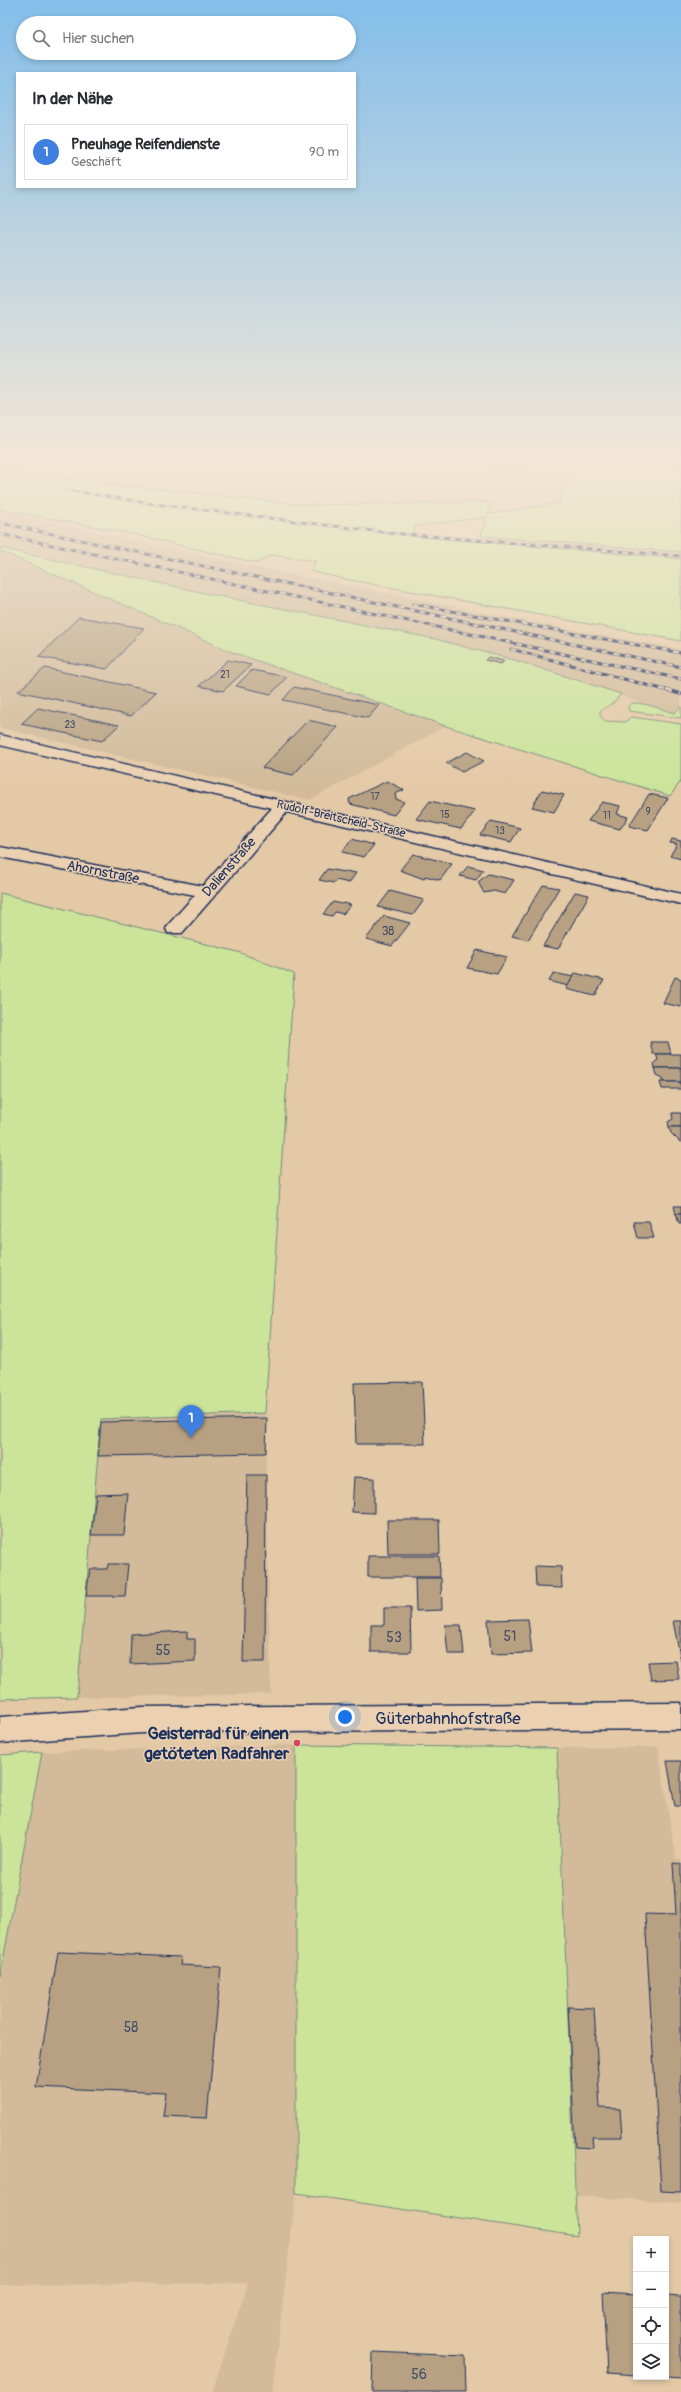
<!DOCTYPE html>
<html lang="de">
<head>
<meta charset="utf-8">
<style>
  :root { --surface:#fff; --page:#f7f7f7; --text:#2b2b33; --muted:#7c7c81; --line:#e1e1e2; --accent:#d1495b }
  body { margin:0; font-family:Pangolin,sans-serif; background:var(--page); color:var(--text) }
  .controls { position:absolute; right:12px; bottom:12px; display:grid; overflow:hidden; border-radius:0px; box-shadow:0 2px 6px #0003 }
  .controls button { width:36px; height:36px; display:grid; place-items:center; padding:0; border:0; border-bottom:1px solid var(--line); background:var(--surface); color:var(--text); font:20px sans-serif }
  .you { position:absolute; left:345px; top:1717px; width:14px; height:14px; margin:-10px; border:3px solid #fff; border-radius:50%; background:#1a73e8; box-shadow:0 0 0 6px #1a73e833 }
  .badge { display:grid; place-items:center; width:26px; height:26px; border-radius:50%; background:var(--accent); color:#fff; font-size:13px; font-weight:700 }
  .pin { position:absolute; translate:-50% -33px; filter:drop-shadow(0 1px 2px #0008) }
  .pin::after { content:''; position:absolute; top:21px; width:14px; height:12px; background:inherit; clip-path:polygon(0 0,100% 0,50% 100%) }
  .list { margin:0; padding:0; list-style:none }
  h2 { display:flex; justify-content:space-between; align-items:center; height:52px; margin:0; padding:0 16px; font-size:17px }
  h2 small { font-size:13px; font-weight:400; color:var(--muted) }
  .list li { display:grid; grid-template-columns:26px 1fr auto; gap:12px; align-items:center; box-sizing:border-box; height:56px; margin:0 8px 8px; padding:0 8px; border:1px solid var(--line); border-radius:0px }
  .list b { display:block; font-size:15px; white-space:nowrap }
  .list p { margin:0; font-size:13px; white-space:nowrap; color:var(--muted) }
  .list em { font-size:13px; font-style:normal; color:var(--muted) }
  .icon { flex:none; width:22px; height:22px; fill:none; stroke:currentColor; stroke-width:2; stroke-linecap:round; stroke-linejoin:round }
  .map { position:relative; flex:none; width:681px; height:2392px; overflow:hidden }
  .search { position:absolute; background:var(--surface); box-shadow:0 2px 6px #0003; left:16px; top:16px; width:340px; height:44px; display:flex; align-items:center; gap:10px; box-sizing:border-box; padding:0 14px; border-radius:22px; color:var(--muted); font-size:15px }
  .panel { position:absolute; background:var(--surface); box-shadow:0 2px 6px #0003; left:16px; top:72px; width:340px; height:116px; border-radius:0px }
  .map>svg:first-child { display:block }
</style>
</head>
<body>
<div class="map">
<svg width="681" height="2392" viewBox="0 0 681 2392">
  <rect width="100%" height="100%" fill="#e4c9a6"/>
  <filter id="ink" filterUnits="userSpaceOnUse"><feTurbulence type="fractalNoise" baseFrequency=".025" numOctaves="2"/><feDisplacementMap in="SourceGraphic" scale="8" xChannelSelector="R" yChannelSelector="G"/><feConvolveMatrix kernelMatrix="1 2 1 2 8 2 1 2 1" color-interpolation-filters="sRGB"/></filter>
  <g filter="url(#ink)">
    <g fill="#d2ba9a">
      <polygon points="0,511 260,568 552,626 681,649 681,707 675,713 657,709 579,680 514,660 0,548"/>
      <polygon points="0,551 232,652 446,726 310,800 0,728"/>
      <polygon points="265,1413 271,1694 77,1697 101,1419"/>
      <polygon points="296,1745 296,2193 272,2392 212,2392 248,2283 0,2285 0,1976 42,1752"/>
      <polygon points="658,1747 676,1859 681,1859 681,2202 576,2196 557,1748"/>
    </g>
    <g fill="#cbe49a" stroke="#738a7c">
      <polygon points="300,454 466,454 458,467"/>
      <polygon points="482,454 681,454 681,552 481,536 487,517 416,526 411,536 681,559 681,641 345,579 310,571 316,561 271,555 257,563 128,533 0,509 0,472 306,505 480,502 491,503 488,514 559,503 570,476 489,469 490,465 486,463"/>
      <polygon points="0,548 209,594 435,639 514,660 621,694 614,702 600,711 600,716 605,721 625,722 631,717 681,724 681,781 670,796 446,726 232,652 0,551"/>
      <path d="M632,703C647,703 660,709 674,713L681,707V718L629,711L628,707Z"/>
      <polygon points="0,893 238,952 294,974 265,1413 101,1419 77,1697 0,1699"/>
      <polygon points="296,1745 557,1748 577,2236 296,2193"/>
      <polygon points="42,1752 0,1976 0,1755"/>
    </g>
    <g fill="#b7a182" stroke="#1b2f5e">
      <polygon points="79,617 144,628 107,669 38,657"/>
      <polygon points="488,657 504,661 501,664 485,660"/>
      <polygon points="228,660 251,665 223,691 199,686"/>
      <polygon points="45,668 156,692 131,716 18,691"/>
      <polygon points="252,670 287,677 271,694 236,686"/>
      <polygon points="294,687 379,705 368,718 283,700"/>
      <polygon points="38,708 119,725 102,741 21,724"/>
      <polygon points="308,720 338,727 293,775 262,768"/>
      <polygon points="467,752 484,761 462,772 446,763"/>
      <polygon points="387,781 404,790 395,794 396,799 404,802 394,815 350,804 349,799"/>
      <polygon points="542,790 564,795 554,812 532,807"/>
      <polygon points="649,794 668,798 648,830 629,826"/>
      <polygon points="430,801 475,811 461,829 416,819"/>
      <polygon points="602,802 620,806 617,814 628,817 620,829 588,821"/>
      <polygon points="491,821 520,828 511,842 480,835"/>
      <polygon points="352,839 374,845 364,857 342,852"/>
      <polygon points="672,839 681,841 681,859 670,856 677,844 670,843"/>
      <polygon points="413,854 452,864 440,880 425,876 424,879 400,870"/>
      <polygon points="468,866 483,870 476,880 460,876"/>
      <polygon points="327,869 344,872 345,871 356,873 349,883 336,880 334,883 319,880"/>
      <polygon points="488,874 514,880 505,894 494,891 484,893 478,882"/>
      <polygon points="543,885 559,888 528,940 512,936"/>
      <polygon points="390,891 424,900 413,915 378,907"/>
      <polygon points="575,892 589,895 558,949 543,946"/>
      <polygon points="333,902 342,904 344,903 351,905 343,914 335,912 332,916 323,914"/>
      <polygon points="384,916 410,923 392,946 366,939"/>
      <polygon points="477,950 507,957 497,974 467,968"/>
      <polygon points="554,973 573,977 568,986 549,981"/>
      <polygon points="575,973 604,980 595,996 566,989"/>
      <polygon points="675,977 681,979 681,1007 663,1003"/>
      <polygon points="650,1042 668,1042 671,1054 653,1054"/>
      <polygon points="656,1054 681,1054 681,1068 655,1068 654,1063 658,1060"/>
      <polygon points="655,1068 681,1068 681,1082 664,1082 663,1078 657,1075"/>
      <polygon points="660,1082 680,1082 681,1089 662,1089"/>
      <polygon points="672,1113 681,1113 681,1127 669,1127 668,1122 673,1119"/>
      <polygon points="669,1127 681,1127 681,1143 671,1133"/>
      <polygon points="674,1206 681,1206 681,1214 676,1214"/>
      <polygon points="676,1214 681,1214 681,1224 679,1224"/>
      <polygon points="634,1222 649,1222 654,1238 638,1238"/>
      <polygon points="422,1382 425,1444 356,1444 354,1383"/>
      <polygon points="267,1418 266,1453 98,1456 101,1422"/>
      <polygon points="247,1475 266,1475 265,1662 243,1662"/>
      <polygon points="354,1477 374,1478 374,1513 352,1512"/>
      <polygon points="128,1493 124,1535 91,1535 96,1494"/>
      <polygon points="387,1520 439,1520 440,1554 388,1554"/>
      <polygon points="368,1556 439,1556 440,1577 368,1577"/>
      <polygon points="108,1564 128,1564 125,1596 86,1596 90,1569 107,1569"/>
      <polygon points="535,1566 561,1567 562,1588 536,1587"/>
      <polygon points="415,1578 441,1578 442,1610 416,1611"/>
      <polygon points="384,1608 410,1608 411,1652 371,1652 371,1625 384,1625"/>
      <polygon points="528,1619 532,1653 491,1654 488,1620"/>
      <polygon points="673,1621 681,1621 681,1661"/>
      <polygon points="445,1625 461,1625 464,1654 448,1654"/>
      <polygon points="187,1631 187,1639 195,1639 195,1661 130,1664 131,1634"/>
      <polygon points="676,1661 679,1679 651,1680 648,1662"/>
      <polygon points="667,1761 681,1761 681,1806 675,1806"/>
      <polygon points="673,1863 681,1864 681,2192 661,2191 645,1914 676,1915"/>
      <polygon points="58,1952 181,1957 180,1965 221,1967 207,2118 163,2116 166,2093 36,2087"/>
      <polygon points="568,2007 594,2008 600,2108 620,2109 622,2137 592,2137 593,2148 575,2147"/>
      <polygon points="603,2292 636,2294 636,2375 607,2373"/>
      <polygon points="666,2296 681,2297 681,2378 666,2377"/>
      <polygon points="373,2352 465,2356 466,2392 372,2392"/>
    </g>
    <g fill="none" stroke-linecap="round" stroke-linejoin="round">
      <defs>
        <polygon id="street" points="0,735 681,894 681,904 287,812 182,933 168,933 166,929 168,925 195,895 0,857 0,847 203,886 272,808 0,745"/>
        <polygon id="secondary" points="681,1703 681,1729 142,1733 0,1743 0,1717 142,1707"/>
      </defs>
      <use href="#street" stroke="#1b2f5e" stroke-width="3"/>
      <use href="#secondary" stroke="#1b2f5e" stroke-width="3"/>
      <use href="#street" fill="#ebd1b2" fill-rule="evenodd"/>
      <use href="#secondary" fill="#ebd1b2" fill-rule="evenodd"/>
      <defs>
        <g id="rail-far1">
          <polyline points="67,490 147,503 390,533 681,556"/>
          <polyline points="0,523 681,667"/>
          <polyline points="0,534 681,679"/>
          <polyline points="413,604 681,653"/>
          <polyline points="511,649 669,691"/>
        </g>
        <polyline id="rail" points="666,690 681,694"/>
      </defs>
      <use href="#rail-far1" stroke="#1b2f5e" stroke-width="3"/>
      <use href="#rail" stroke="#1b2f5e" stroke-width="3.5"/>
      <use href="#rail-far1" stroke="#ebd1b2" stroke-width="2" stroke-dasharray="5.5" stroke-linecap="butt"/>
      <use href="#rail" stroke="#ebd1b2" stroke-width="2.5" stroke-dasharray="7" stroke-linecap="butt"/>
    </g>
  </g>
  <linearGradient id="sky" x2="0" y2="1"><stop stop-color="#83beea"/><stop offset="0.58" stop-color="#f3e7d7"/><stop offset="1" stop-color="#f3e7d7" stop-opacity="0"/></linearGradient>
  <rect width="681" height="789" fill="url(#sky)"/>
  <circle fill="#d1495b" stroke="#ebd1b2" stroke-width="1.5" cx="297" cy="1743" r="4"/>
  <g text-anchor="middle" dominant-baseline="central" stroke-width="3" stroke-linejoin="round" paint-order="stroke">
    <g font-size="10" fill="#424c67">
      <text x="225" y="675">21</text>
      <text x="70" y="725">23</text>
      <text x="375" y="797">17</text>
      <text x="648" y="812">9</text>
      <text x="445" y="815">15</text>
      <text x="607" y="816">11</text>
      <text x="500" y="831">13</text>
    </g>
    <g font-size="12" fill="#1b2f5e" stroke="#ebd1b2">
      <text transform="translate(341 819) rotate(13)">Rudolf-Breitscheid-Straße</text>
    </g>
    <g font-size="12" fill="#424c67">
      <text x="388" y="931">38</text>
    </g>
    <g font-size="14" fill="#1b2f5e" stroke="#ebd1b2">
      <text transform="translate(229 867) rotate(-49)">Dalienstraße</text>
      <text transform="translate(103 872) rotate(11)">Ahornstraße</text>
    </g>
    <g font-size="14" fill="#424c67">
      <text x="510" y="1636">51</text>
      <text x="394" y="1637">53</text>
      <text x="163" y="1650">55</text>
      <text x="131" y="2027">58</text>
      <text x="419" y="2374">56</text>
    </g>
    <g font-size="17" fill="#1b2f5e" stroke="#ebd1b2">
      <text x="448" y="1718">Güterbahnhofstraße</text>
    </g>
    <g font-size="17" font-weight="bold" fill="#1b2f5e" stroke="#ebd1b2" text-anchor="end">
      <text x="289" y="1733">Geisterrad für einen<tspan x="289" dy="20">getöteten Radfahrer</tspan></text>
    </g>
  </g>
</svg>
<div class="controls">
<button>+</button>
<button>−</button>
<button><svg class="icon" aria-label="locate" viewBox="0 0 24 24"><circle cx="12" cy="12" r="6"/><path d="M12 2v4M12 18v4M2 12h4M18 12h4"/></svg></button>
<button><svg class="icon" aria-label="layers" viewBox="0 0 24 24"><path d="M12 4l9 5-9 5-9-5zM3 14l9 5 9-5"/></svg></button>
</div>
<div class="you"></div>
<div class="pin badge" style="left:191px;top:1438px;background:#3f7fe0">1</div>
<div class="search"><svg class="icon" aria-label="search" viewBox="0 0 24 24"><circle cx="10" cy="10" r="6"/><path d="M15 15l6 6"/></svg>Hier suchen</div>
<section class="panel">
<h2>In der Nähe<small></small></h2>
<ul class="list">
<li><span class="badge" style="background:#3f7fe0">1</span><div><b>Pneuhage Reifendienste</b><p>Geschäft</p></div><em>90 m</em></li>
</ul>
</section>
</div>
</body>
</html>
